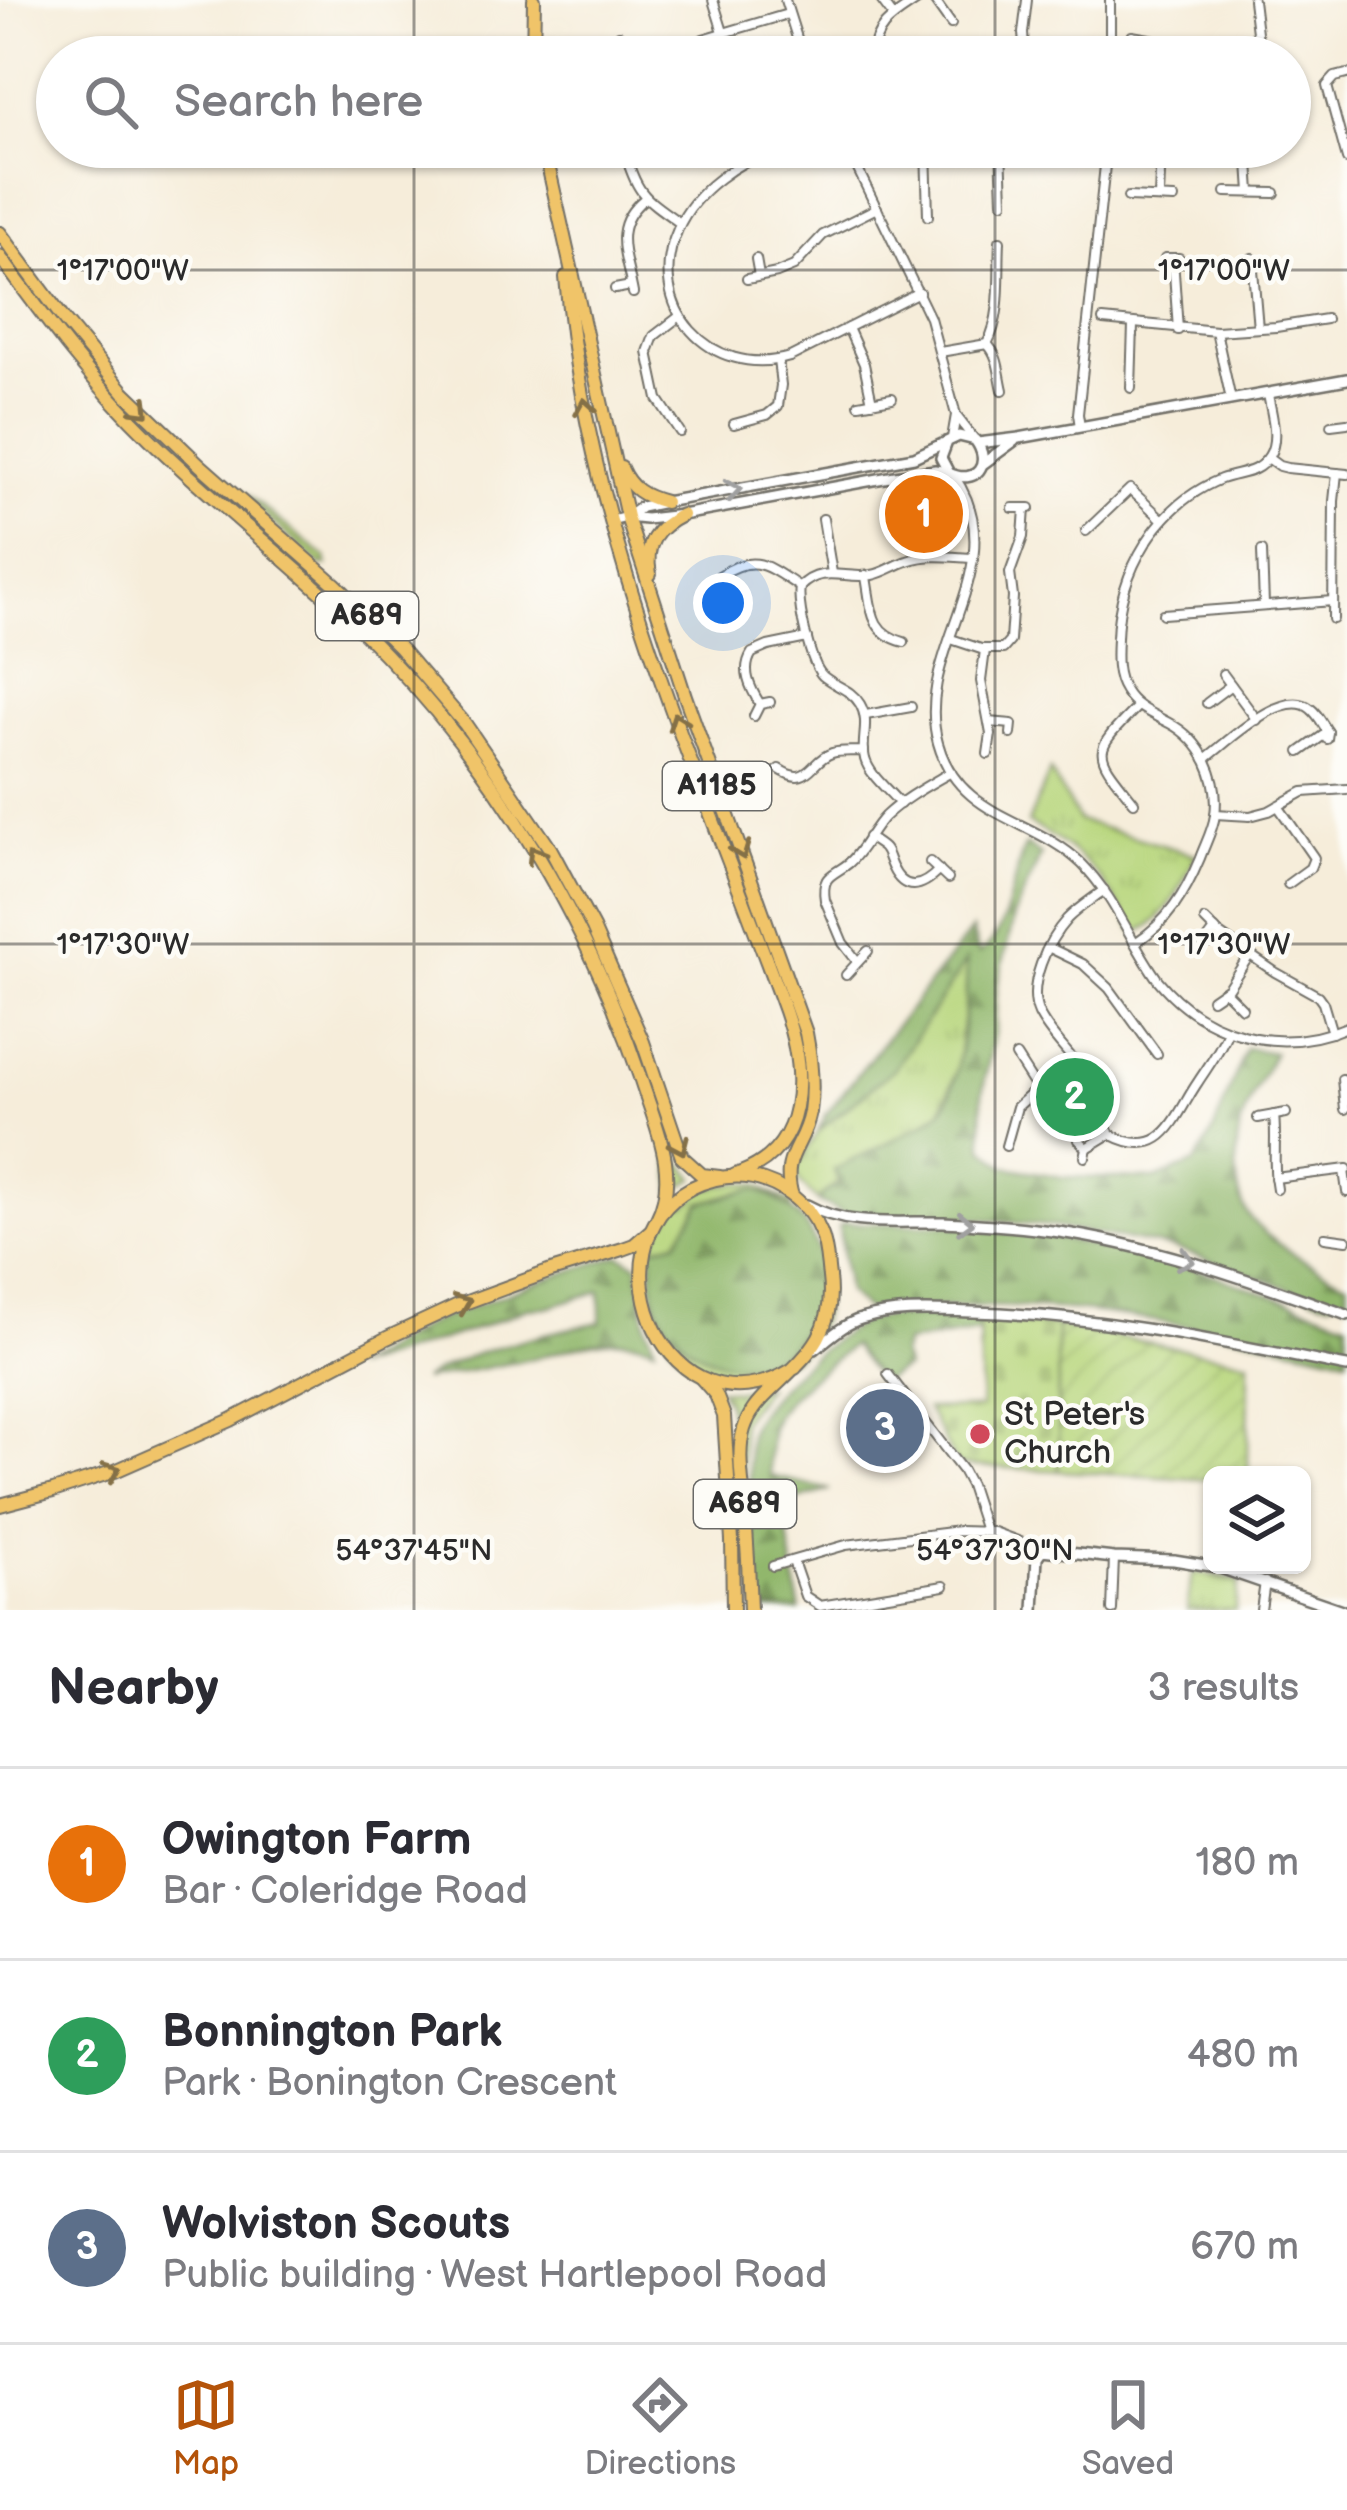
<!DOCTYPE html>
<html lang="en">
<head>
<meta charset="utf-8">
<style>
  :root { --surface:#fff; --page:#f7f7f7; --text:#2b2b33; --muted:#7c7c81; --line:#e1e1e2; --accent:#b45309 }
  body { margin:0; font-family:"Balsamiq Sans",sans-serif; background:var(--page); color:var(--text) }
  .controls { position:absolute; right:36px; bottom:36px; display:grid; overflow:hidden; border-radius:18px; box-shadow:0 3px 9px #0004 }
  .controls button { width:108px; height:108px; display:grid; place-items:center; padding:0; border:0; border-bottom:3px solid var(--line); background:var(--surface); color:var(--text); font:60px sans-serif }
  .you { position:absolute; left:723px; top:603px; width:42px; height:42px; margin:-30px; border:9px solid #fff; border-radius:50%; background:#1a73e8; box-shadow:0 0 0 18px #1a73e833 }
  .badge { display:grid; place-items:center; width:78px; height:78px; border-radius:50%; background:var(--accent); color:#fff; font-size:39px; font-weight:700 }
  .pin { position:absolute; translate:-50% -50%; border:6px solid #fff; box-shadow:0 3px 12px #0006 }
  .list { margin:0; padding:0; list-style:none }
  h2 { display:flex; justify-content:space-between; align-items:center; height:156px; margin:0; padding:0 48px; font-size:51px }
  h2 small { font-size:39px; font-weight:400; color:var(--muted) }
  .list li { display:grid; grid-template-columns:78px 1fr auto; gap:36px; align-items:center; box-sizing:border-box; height:192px; padding:0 48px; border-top:3px solid var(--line) }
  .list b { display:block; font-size:45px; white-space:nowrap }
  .list p { margin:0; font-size:39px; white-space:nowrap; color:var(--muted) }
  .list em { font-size:39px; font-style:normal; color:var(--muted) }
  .icon { flex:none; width:66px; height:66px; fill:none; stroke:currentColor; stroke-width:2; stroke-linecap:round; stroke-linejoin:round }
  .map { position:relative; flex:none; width:1347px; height:1610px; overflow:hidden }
  .search { position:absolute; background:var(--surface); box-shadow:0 3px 9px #0004; left:36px; right:36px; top:36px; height:132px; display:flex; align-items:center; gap:30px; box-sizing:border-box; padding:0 42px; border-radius:66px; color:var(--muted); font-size:45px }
  .sheet { height:732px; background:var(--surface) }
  nav { display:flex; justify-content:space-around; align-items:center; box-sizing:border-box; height:168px; border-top:3px solid var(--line); background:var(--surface); font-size:33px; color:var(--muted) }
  nav a { display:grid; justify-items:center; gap:6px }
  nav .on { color:var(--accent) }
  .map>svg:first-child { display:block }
</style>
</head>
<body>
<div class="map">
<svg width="1347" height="1610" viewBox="0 0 1347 1610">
  <defs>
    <pattern id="grass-tufts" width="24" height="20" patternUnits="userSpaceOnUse" patternTransform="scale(3)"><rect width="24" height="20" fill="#b7d67c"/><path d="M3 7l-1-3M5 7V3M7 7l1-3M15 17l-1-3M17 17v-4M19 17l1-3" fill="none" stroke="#9eb86b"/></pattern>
    <pattern id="forest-firs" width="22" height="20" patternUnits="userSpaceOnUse" patternTransform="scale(3)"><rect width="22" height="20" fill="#91b76c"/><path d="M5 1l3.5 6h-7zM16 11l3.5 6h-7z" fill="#779559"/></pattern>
    <pattern id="cemetery-stones" width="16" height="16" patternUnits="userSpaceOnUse" patternTransform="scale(3)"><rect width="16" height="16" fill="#b7d67c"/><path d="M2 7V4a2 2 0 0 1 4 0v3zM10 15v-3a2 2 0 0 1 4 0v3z" fill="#9eb86b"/></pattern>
    <pattern id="garden-furrows" width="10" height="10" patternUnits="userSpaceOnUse" patternTransform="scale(3)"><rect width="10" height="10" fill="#b7d67c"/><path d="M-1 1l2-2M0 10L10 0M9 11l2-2" fill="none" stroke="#9eb86b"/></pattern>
  </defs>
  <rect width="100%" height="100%" fill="#fdfcf7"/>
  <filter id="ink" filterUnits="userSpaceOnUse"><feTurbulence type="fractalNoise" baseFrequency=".00833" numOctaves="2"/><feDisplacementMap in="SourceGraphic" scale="24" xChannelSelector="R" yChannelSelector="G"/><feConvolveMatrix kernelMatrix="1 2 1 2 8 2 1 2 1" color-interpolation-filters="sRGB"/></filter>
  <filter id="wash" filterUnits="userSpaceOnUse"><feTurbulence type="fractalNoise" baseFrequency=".004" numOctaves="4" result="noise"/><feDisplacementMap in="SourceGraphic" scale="48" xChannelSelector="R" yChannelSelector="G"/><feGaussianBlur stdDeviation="2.7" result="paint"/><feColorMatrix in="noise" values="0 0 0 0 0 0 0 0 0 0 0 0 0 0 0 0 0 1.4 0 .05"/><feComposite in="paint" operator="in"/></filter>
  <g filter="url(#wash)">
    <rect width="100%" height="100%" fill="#f6edda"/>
    <g fill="url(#grass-tufts)" stroke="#718054" stroke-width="3">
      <polygon points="216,470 326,558 327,565 321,565 215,472"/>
      <path d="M1050,771L1079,821L1196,855C1184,880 1165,927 1134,932C1107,880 1080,849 1028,823Z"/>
      <path d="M602,958L644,1060L675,1156L695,1178L672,1193C674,1126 623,1024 597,960Z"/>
      <polygon points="967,959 966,1000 957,1070 942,1110 821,1196 819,1202 800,1183 795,1170 818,1131 895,1068"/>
      <polygon points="1076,1069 1089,1087 1104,1132 1102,1137 1088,1143 1058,1118 1064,1107 1050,1086"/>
      <path d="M741,1183L756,1185L791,1203V1209C755,1180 742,1192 701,1203L677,1241L652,1248L661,1227L679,1204L686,1205L695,1199L698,1192L722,1185Z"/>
      <path d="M818,1250L824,1282L822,1319L806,1348L792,1360L776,1363L775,1371C738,1389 686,1373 665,1337C653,1318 654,1293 652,1271L659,1310L820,1269Z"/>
      <polygon points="766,1387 741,1421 744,1570 739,1570 730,1420 727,1403 719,1389 735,1391"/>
      <polygon points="1192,1572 1239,1581 1235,1610 1187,1610"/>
    </g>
    <g fill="url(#forest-firs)" stroke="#5e714c" stroke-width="3">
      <path d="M1026,845L1041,855L1015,913L997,987L995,1028L982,1095L983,1147L1006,1167L1063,1177L1156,1179L1195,1163L1212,1134L1246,1048L1274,1053C1264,1075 1249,1098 1242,1121C1234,1146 1233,1191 1247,1213C1262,1239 1319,1270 1347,1282V1303L1338,1299L1328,1302L1174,1248L1056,1227L964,1217L847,1215L819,1202L821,1196L839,1183L834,1170C855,1158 930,1124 942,1110C961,1086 968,992 966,961L895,1068L818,1131L827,1113L972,930L979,954C1011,933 1010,877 1026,845Z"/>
      <path d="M753,1189C808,1208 837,1257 811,1312C804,1327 798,1340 785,1350C744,1384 680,1355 660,1312C651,1294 652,1268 652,1248L677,1241L701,1203Z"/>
      <path d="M844,1223L948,1225L1053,1237L1202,1271L1347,1321V1358C1265,1341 1183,1323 1099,1313C1022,1304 943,1305 866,1310L847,1292L839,1227Z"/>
      <path d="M620,1255L638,1265L646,1324L655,1347C611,1329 569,1351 526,1360C492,1367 457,1373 423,1380C460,1352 554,1331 601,1322L600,1291L547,1307L527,1308L478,1328L352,1369L432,1322L537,1282Z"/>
      <path d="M928,1315H979V1332L905,1343L901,1355L906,1368L880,1382L852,1345C833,1361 782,1398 775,1419C768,1437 769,1458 770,1476L830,1490L783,1503L800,1610H756L748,1448C748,1442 748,1435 750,1429C762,1396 837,1330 870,1320C888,1315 909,1317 928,1315Z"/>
    </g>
    <polygon fill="url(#cemetery-stones)" stroke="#718054" stroke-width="3" points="979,1321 1057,1326 1059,1471 957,1465 927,1409 981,1408"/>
    <polygon fill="url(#garden-furrows)" stroke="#718054" stroke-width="3" points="1057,1326 1249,1361 1248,1475 1212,1475 1212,1480 1059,1471"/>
  </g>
  <g filter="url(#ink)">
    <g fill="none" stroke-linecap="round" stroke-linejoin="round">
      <defs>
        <g id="minor">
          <polyline points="713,0 723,32"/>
          <polyline points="785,0 803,57"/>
          <polyline points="881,0 893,16"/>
          <polyline points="934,0 951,24"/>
          <polyline points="1110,0 1110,57"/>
          <polyline points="1253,0 1260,57"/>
          <polyline points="1132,36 1155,40 1161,57"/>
          <polyline points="627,47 676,50 687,54"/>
          <polyline points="619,56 627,47 619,35"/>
          <polyline points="687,57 703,39 788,14"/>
          <path d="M871,57C877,24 891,18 918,0"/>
          <polyline points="1025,57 1023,33 1027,0"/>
          <polyline points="1347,74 1335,77 1327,86 1347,159"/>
          <path d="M623,147C638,194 640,195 680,223"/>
          <path d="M778,147C739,161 695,189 678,229C643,306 710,380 790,357L919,292"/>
          <polyline points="847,147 930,318 956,415 952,438"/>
          <polyline points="926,147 928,216"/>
          <polyline points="1001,147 1003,202"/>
          <polyline points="1248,147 1251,192"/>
          <polyline points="1226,192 1275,193"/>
          <polyline points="1128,197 1174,199"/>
          <polyline points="1159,198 1161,147"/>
          <polyline points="1165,258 1179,258"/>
          <polyline points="1173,258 1178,330"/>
          <polyline points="1252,258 1258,328"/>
          <polyline points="756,259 759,276"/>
          <polyline points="747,279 777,273 794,266 823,235 877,208"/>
          <polyline points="615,289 631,286"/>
          <path d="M633,293C626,254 610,227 644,199"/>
          <polyline points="1103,320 1216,331 1276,327 1326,319"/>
          <polyline points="848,328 864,364 872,402"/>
          <polyline points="1216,331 1231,400"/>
          <path d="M987,344C999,355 999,374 1003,390"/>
          <path d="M940,352L987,344C1003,314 998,274 1000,241"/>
          <polyline points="1131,388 1133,325"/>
          <polyline points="859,404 892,398"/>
          <polyline points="957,417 975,440"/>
          <polyline points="734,424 767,415 778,406 781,385 778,360"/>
          <polyline points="1331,425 1347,423"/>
          <polyline points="1080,427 1078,414 1107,147"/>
          <polyline points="680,432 658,399 648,352 654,336 680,316"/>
          <polyline points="1268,458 1279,466 1287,468 1347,474"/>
          <path d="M954,476C1017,566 912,652 938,743C959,819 1034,817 1082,864C1115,897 1131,943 1158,980C1204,1036 1280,1056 1347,1027"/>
          <polyline points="1013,508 1030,508"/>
          <polyline points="823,519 832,573"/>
          <polyline points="1086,531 1130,489 1163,520"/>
          <polyline points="1262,551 1264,605"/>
          <path d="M719,576C755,552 767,566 800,587"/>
          <path d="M866,577C872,609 869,633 904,642"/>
          <path d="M800,587C797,604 810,664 823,676C836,687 851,689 860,704C871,723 860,740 865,759C870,776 889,790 900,804"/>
          <path d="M800,587C822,564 845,580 872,575C884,573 895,565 907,561C928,553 951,557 973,558"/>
          <polyline points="1163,614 1333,601"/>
          <polyline points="1333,619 1334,501 1337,473"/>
          <polyline points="951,639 981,649 1003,649 1010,641 1013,597 1010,573 1023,537 1025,508"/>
          <polyline points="985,650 981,681 991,734 988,754"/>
          <polyline points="1223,674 1257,720"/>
          <polyline points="1207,703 1231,685"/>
          <path d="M760,704C750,688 741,670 752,653L768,646L807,638"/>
          <polyline points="866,715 911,707"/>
          <polyline points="754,716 760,704 770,702"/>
          <polyline points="989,722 1012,724 1011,734"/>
          <polyline points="1300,752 1328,732"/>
          <path d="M1205,759C1228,742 1284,686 1311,709C1318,714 1323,725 1328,732L1327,739"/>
          <path d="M779,769C809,789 810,760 832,753C842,750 854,752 864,751"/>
          <path d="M1134,802C1092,749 1091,754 1138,706"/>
          <polyline points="1278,806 1314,858 1310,868 1288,884"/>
          <polyline points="1215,814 1250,816 1269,811 1303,792 1347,789"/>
          <path d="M868,837C870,839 882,846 884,849C888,854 889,861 892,867C904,893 922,888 939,870"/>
          <polyline points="930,862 948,879"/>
          <path d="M1104,890C1092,899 1078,908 1067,919C1048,940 1026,986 1039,1014C1050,1036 1071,1054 1084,1074C1096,1093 1099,1116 1110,1134C1164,1163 1174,1117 1198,1082C1209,1065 1220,1051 1228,1031"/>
          <polyline points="1205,920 1218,933 1275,972 1318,996 1323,1003 1332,1033"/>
          <path d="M1135,943C1168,922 1185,894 1200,858C1205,844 1213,830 1215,815C1220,778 1202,740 1169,723C1153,714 1135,708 1125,691C1115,676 1116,656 1117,638C1119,571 1157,505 1221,479C1239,472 1257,475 1269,456C1280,438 1271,413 1268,394"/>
          <polyline points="1203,946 1215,930"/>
          <polyline points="1050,948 1083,964 1109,988 1157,1054"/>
          <path d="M857,961L843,943L825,900C821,874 833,876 849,863C864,850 871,830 885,816C904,798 929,785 951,772"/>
          <polyline points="846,975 868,951"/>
          <polyline points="1225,991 1242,1008"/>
          <polyline points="1212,999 1228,988 1250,954"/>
          <polyline points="1016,1056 1037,1089"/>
          <polyline points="1342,1079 1345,1109"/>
          <path d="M1274,1115C1277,1141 1272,1164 1277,1189"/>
          <polyline points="1258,1118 1286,1113"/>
          <polyline points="1079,1140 1087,1148 1085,1157"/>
          <polyline points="1006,1146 1017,1107 1037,1089 1076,1063"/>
          <polyline points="1087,1148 1110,1134"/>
          <polyline points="1344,1170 1347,1192"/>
          <polyline points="1275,1178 1347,1169"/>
          <polyline points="1325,1237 1347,1240"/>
          <polyline points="888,1374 962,1470 970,1485 985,1531"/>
          <polyline points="793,1561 805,1596 820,1606 944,1586"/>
          <polyline points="773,1566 846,1545 959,1531 993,1532 1042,1550"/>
          <polyline points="1112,1610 1114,1558"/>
          <polyline points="1261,1610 1265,1582"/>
        </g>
        <g id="tertiary">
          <polyline points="978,443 1019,438 1347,379"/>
          <polyline points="984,463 1014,441"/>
          <polyline points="627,517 646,519 682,515 895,476 935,470 947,472"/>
          <path d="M611,521L627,517L641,507L665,502L914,457L959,436L975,440C993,464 976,486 949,473L941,458L947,442"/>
          <path d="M807,1205C848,1228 897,1221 943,1222C986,1224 1029,1227 1072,1234C1167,1250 1256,1282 1347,1315"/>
          <path d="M815,1349C829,1338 844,1324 861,1319C895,1308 936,1311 972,1312C1099,1315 1222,1342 1347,1367"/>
          <polyline points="1034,1610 1037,1557 1042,1550 1114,1558 1174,1560 1217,1567 1342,1610"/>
        </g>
        <g id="primary">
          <polyline points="533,57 534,0"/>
          <path d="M544,147L627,517L685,696L806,1033C811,1059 814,1085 810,1112C803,1149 780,1155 792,1196"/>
          <path d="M566,277C587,534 698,771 785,1011C806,1072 810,1151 735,1175"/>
          <path d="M621,468C630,489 643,496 665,502"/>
          <path d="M650,574C644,544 656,528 682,515"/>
        </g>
        <g id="trunk">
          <polyline points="0,233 65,321 124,392 200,465 336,585 400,648 465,724 551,850 593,928 643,1042 682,1157 702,1175 720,1177"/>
          <path d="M0,257C47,321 93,384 150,439C226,513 311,577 385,654C499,773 589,924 641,1080C655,1124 680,1174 657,1219"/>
          <polyline points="702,1379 716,1395 724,1416 732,1541 733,1610"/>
          <polyline points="0,1505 53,1491 115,1471 231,1420 387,1338 456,1306 551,1271 623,1249 634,1245 649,1232"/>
          <path d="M750,1610C749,1574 747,1537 744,1501C742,1478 737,1452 744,1429C749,1413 758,1403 769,1392C806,1356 836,1334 829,1277C827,1263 827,1247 821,1233C810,1205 782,1184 753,1178C731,1174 711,1178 691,1188C585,1245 666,1447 795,1368"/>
        </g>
      </defs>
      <use href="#minor" stroke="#726f68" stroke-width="12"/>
      <use href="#tertiary" stroke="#726f68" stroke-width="14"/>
      <use href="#primary" stroke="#726f68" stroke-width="16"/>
      <use href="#trunk" stroke="#726f68" stroke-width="16"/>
      <use href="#minor" stroke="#fff" stroke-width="8"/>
      <use href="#tertiary" stroke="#fff" stroke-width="9"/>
      <use href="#primary" stroke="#f0c469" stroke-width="12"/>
      <use href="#trunk" stroke="#f0c469" stroke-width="12"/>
    </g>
    <defs><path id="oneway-chevron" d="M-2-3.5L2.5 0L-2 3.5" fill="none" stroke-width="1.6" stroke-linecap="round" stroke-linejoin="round" transform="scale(3)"/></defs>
    <g stroke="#847047">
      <use href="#oneway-chevron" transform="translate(585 407) rotate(-100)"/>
      <use href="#oneway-chevron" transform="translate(142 409) rotate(45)"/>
      <use href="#oneway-chevron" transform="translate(677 721) rotate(-110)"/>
      <use href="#oneway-chevron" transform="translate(741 851) rotate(69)"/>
      <use href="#oneway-chevron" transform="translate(535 854) rotate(-121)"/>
      <use href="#oneway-chevron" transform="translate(680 1146) rotate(66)"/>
      <use href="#oneway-chevron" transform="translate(463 1303) rotate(-22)"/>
      <use href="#oneway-chevron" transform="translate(112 1471) rotate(-22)"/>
    </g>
    <g stroke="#a0a0a0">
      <use href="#oneway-chevron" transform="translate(733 490) rotate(-10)"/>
      <use href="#oneway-chevron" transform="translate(965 1223) rotate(2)"/>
      <use href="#oneway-chevron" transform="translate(1186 1260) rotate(15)"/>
    </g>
  </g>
  <path fill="none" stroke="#2b2b2b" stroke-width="3" stroke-opacity="0.45" d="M414,0V57M995,0V57M414,147V1610M995,147V1610M0,270H1347M0,944H1347"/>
  <circle fill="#d1495b" stroke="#fdfcf7" stroke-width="4.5" cx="980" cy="1434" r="12"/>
  <g text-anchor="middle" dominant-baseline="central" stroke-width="9" stroke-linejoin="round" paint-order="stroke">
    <g fill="#fdfcf7" stroke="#6a6a68" stroke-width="3">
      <rect x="316" y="592" width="102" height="48" rx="9"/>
      <rect x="663" y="762" width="108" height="48" rx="9"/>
      <rect x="694" y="1480" width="102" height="48" rx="9"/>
    </g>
    <g font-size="30" font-weight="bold" fill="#2b2b2b">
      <text x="367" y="616">A689</text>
      <text x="717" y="786">A1185</text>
      <text x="745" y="1504">A689</text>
    </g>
    <g font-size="33" fill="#2b2b2b" stroke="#fdfcf7" text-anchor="start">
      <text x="1004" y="1415">St Peter's<tspan x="1004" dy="38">Church</tspan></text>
    </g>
  </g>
  <g font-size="30" text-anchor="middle" fill="#2b2b2b" stroke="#fdfcf7" stroke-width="9" stroke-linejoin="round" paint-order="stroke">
    <text x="1224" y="280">1°17'00"W</text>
    <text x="123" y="280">1°17'00"W</text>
    <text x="1224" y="954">1°17'30"W</text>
    <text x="123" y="954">1°17'30"W</text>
    <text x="414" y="1560">54°37'45"N</text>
    <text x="995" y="1560">54°37'30"N</text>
  </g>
</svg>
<div class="controls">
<button><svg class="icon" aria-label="layers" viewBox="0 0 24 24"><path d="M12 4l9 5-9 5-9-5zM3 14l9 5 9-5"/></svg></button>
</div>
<div class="you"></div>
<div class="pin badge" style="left:924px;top:514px;background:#e8710a">1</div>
<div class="pin badge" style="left:1075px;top:1097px;background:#2e9e5b">2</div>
<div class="pin badge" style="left:885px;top:1428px;background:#5c6f8a">3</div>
<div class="search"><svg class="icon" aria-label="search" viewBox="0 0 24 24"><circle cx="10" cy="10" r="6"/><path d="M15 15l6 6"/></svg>Search here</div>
</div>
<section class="sheet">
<h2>Nearby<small>3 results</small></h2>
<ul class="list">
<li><span class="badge" style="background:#e8710a">1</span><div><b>Owington Farm</b><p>Bar · Coleridge Road</p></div><em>180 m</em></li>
<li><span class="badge" style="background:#2e9e5b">2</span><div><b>Bonnington Park</b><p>Park · Bonington Crescent</p></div><em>480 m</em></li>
<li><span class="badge" style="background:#5c6f8a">3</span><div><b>Wolviston Scouts</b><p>Public building · West Hartlepool Road</p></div><em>670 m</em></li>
</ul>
</section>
<nav>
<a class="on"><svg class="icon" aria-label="map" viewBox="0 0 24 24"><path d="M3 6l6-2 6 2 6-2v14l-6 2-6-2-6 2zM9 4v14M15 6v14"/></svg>Map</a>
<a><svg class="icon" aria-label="directions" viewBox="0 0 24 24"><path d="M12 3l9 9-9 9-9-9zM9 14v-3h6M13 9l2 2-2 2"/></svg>Directions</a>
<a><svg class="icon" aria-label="saved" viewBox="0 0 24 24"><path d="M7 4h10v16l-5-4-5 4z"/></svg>Saved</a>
</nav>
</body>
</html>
